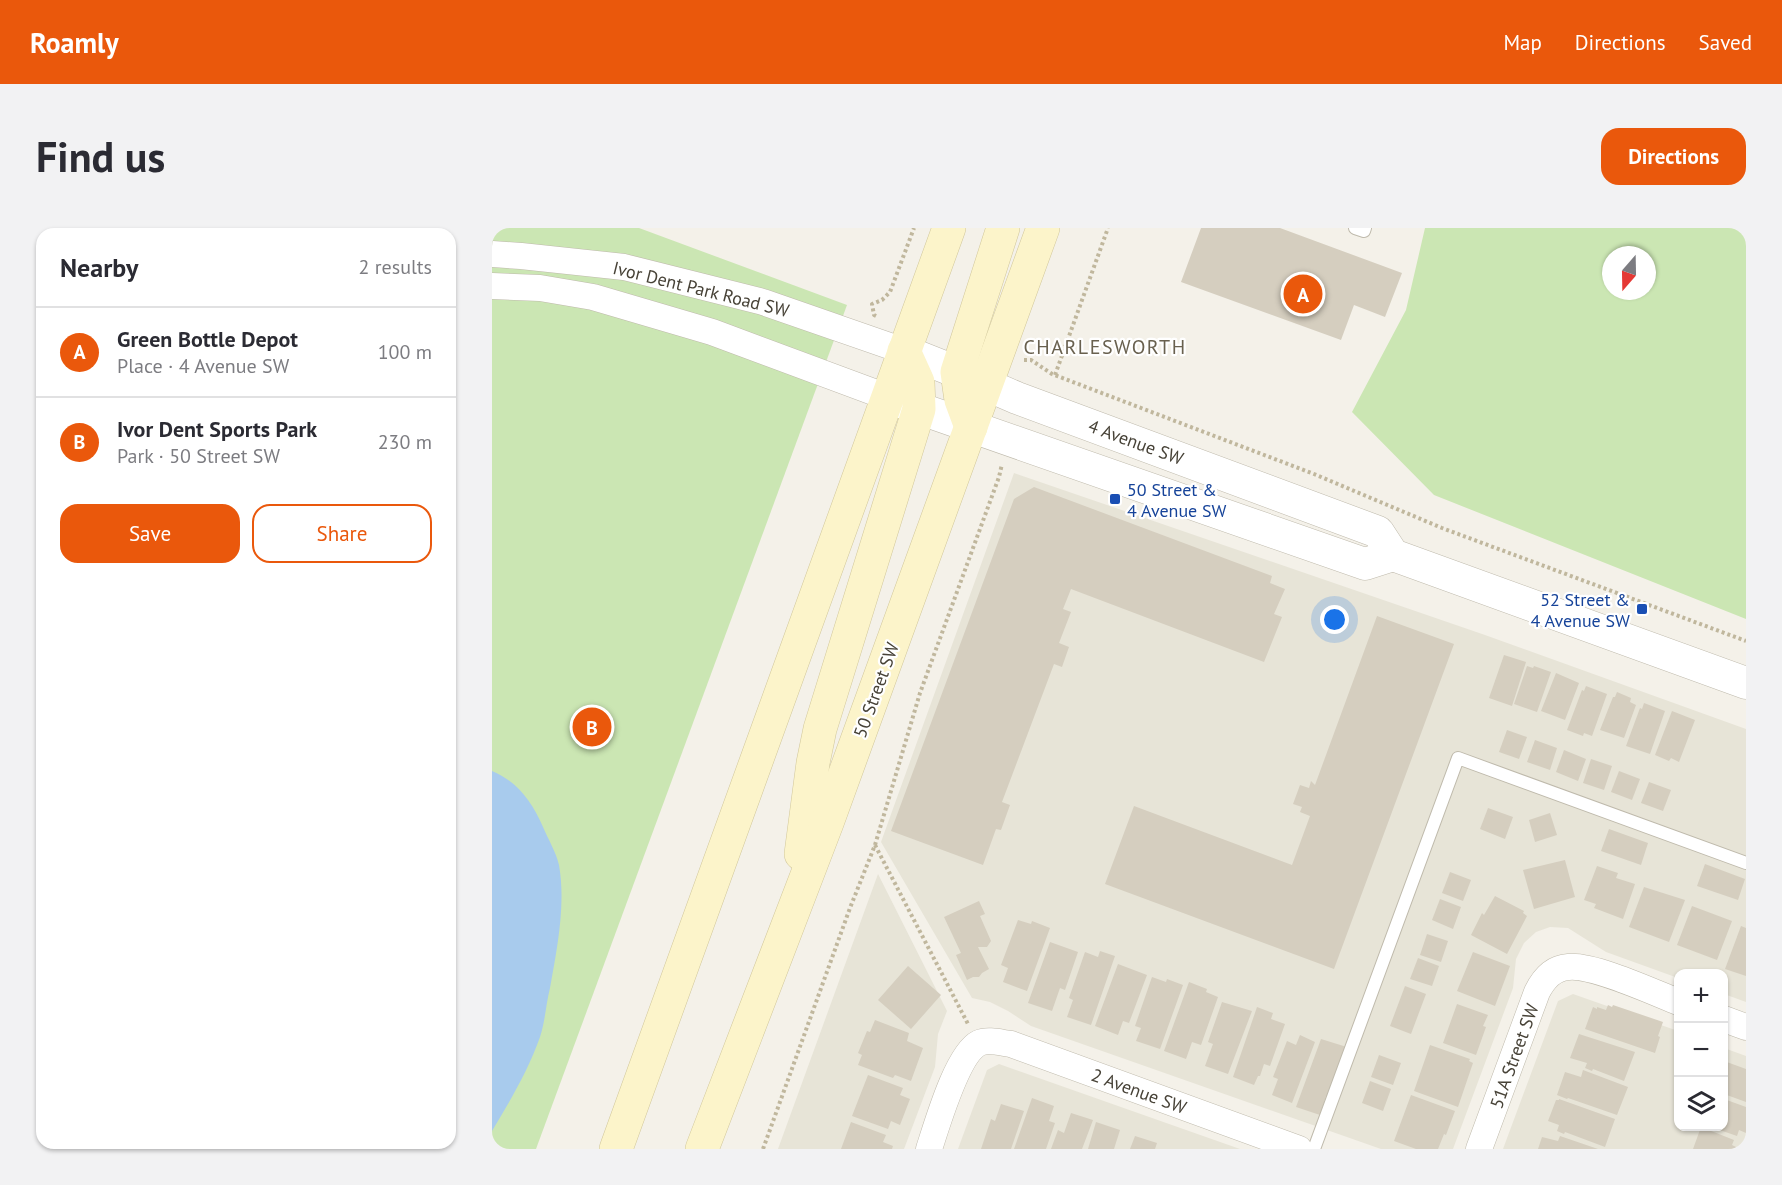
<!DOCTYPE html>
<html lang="en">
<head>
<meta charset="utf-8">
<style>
  :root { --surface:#fff; --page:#f2f2f3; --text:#2b2b33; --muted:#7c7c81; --line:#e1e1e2; --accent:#ea580c }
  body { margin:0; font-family:"PT Sans",sans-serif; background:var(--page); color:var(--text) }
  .controls { position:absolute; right:18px; bottom:18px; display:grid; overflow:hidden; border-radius:12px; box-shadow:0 2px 4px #0004 }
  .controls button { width:54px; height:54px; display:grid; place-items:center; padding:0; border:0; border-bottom:2px solid var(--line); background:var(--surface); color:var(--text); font:30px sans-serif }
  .compass { position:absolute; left:1110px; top:18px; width:54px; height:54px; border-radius:50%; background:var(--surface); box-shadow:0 2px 4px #0004; rotate:200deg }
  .you { position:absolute; left:843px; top:392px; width:21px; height:21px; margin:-15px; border:4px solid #fff; border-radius:50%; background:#1a73e8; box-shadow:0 0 0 9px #1a73e833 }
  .badge { display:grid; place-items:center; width:39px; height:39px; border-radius:50%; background:var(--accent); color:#fff; font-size:20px; font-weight:700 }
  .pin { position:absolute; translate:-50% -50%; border:3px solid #fff; box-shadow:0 2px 6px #0006 }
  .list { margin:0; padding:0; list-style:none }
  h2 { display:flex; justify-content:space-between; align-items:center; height:78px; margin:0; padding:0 24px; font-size:26px }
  h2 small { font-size:20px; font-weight:400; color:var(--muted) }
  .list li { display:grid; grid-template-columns:39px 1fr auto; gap:18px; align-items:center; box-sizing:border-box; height:90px; padding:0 24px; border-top:2px solid var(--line) }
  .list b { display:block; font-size:22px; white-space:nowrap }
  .list p { margin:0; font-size:20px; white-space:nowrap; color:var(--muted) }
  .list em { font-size:20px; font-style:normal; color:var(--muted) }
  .actions { display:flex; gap:12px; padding:18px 24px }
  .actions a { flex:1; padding:14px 0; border:2px solid var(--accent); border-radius:18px; text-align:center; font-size:21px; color:var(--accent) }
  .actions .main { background:var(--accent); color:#fff }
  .icon { flex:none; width:33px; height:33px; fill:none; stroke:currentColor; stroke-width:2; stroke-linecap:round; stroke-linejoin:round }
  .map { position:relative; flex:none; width:1254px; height:921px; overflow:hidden; border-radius:18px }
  header { display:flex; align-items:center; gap:36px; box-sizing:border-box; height:84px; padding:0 30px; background:var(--accent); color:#fff }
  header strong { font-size:28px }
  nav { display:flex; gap:33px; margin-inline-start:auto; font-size:21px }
  .intro { display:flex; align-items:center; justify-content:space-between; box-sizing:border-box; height:144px; padding:0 36px }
  h1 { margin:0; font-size:42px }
  .button { padding:15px 27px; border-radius:18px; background:var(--accent); color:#fff; font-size:21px; font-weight:700 }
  main { display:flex; gap:36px; padding:0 36px }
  aside { flex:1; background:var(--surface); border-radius:18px; box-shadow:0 2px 4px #0004 }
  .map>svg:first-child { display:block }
</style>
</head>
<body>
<header>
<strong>Roamly</strong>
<nav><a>Map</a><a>Directions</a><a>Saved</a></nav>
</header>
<div class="intro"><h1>Find us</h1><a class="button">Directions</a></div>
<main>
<aside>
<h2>Nearby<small>2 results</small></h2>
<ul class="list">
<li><span class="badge">A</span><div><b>Green Bottle Depot</b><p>Place · 4 Avenue SW</p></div><em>100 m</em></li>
<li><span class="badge">B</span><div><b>Ivor Dent Sports Park</b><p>Park · 50 Street SW</p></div><em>230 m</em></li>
</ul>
<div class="actions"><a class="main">Save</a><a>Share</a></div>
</aside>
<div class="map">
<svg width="1254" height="921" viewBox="0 0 1254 921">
  <rect width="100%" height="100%" fill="#f4f1e9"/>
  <g fill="#e7e4d7">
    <polygon points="522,245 993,407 1254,501 1254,774 1232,766 1232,746 1186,746 1186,750 1114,724 1076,700 1058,699 1044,704 1032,715 1024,731 1021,760 961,921 889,921 539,798 516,783 498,774 480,770 389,614"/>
    <polygon points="386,646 455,783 446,806 443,839 412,921 286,921"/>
    <polygon points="1081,766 1186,803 1186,898 1232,898 1232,820 1254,828 1254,921 1011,921 1066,773"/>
    <polygon points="507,836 748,921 466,921 495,842"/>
  </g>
  <g fill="#cbe6b3" fill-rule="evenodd">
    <polygon points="0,0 147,0 355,77 44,921 0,921"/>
    <path d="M933,0H1254V391L942,267L860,184L914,82ZM1119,27H1155V63H1119Z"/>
  </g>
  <path fill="#a8cbed" d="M0,543C26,554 40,574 51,599C56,611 64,624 67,637C74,677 65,721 58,760C54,776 53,794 48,809C36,843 18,873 0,903Z"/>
  <g fill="#d5cebf">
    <polygon points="709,0 788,0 910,45 893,89 862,77 849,112 689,54"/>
    <polygon points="542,259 780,348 778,355 793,361 782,386 790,389 772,434 579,361 571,381 579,384 567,415 577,419 570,439 562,436 510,574 518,577 509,602 504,601 491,637 399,603 522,271"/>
    <polygon points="885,388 962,416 842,741 613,656 642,578 800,637 818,588 808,584 810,579 801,576 808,557 817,560 819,553 823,557"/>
    <polygon points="1012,427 1034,434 1020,478 997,470"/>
    <polygon points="1035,438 1041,440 1042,438 1059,444 1045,484 1022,476"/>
    <polygon points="1064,445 1087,455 1073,492 1049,483"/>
    <polygon points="1094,458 1115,466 1100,508 1092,505 1091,508 1075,502 1090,462 1092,463"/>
    <polygon points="1125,464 1139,470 1138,474 1144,477 1132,510 1108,502 1121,469 1123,469"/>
    <polygon points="1152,475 1173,483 1158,526 1134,518 1148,480 1150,481"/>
    <polygon points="1180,483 1203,492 1187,534 1179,530 1177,533 1163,527"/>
    <polygon points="1015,502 1035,509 1027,531 1007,524"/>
    <polygon points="1043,512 1065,520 1058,542 1035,534"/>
    <polygon points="1072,522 1094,531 1086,553 1064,544"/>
    <polygon points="1099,531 1120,538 1112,562 1091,555"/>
    <polygon points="1127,543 1148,551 1140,572 1119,564"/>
    <polygon points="1157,554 1179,562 1171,583 1149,575"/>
    <polygon points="996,580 1021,589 1013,611 988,601"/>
    <polygon points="1058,585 1065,607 1043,614 1037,592"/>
    <polygon points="1117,601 1156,615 1149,637 1109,623"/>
    <polygon points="1073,632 1083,669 1042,681 1031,642"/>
    <polygon points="1213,636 1253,651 1246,672 1205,658"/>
    <polygon points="1105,638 1126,645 1124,650 1143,656 1131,691 1102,680 1104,676 1092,672"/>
    <polygon points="958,644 979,652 971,673 950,665"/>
    <polygon points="1152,659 1193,672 1177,714 1137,699"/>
    <polygon points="1003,668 1032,683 1031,685 1035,688 1015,726 979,707 990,685 992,687"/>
    <polygon points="948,671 969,679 961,701 940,692"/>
    <polygon points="487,673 493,686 488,688 499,713 495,719 486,719 497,741 490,745 487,749 481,749 475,752 464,727 469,725 452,689"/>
    <polygon points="1200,678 1240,693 1225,732 1185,717"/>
    <polygon points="526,692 539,696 540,693 558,700 535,763 511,754 516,740 509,737"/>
    <polygon points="1249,698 1254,700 1254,748 1233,741"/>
    <polygon points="935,706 956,713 949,734 928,727"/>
    <polygon points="558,714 586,724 573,762 568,760 560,783 536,775"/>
    <polygon points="608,723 623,728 599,797 575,789 581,772 577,770 593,724 606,729"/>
    <polygon points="981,724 1018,738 1003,778 965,763"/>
    <polygon points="926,730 947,738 940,758 918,751"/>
    <polygon points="626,736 655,747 637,795 631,793 626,807 603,798"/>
    <polygon points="416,738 449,767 419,801 386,772"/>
    <polygon points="660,749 674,754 675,751 691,757 668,821 644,813 649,800 643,798"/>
    <polygon points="697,754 715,761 714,764 726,769 709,817 700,814 694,831 672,823"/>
    <polygon points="913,758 934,766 919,806 898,798"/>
    <polygon points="730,774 760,783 736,846 713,838 721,816 716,814"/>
    <polygon points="965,776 996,787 991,798 994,799 984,827 951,815"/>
    <polygon points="1116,777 1120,779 1121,777 1171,794 1166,808 1168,809 1163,825 1093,801 1101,779 1105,781 1105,779 1114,782"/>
    <polygon points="765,779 781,785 779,791 793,796 778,838 772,836 768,848 766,848 762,857 741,849"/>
    <polygon points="383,792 417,805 415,813 431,820 419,853 403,847 401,850 366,837 370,827 366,825 375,803 378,804"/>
    <polygon points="1087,806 1143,824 1132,853 1101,841 1100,843 1093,840 1095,835 1078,830"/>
    <polygon points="808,807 823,814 800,875 780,867 786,851 781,849 795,813 804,817"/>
    <polygon points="829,811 858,820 840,870 834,868 828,887 804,879"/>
    <polygon points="938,817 978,831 977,833 981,835 966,879 922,863"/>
    <polygon points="887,827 909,835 901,857 879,849"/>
    <polygon points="1232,833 1254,841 1254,874 1232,866"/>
    <polygon points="1091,842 1136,859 1125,887 1076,870 1075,871 1065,867 1073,844 1089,849"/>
    <polygon points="376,847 411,860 408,867 418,871 408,897 399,893 396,901 360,888"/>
    <polygon points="878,853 899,861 891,883 870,875"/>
    <polygon points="919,867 963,883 954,907 952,906 946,921 924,921 902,913"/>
    <polygon points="540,870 562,878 557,893 563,895 554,921 522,921"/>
    <polygon points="1067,871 1123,891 1113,919 1073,904 1072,906 1065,903 1067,897 1056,893 1064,872 1067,872"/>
    <polygon points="1232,871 1254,879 1254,905 1247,902 1245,908 1219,899 1232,898"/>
    <polygon points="509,876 532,883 519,921 489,921 499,891 503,893"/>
    <polygon points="579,885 601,892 590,921 559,921 566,902 572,905"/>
    <polygon points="359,894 394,907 391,914 401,918 400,921 349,921"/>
    <polygon points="604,894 628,902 622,921 596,921"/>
    <polygon points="1209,899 1242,912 1240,917 1244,919 1243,921 1201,921"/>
    <polygon points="643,908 665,915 663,921 638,921"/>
    <polygon points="1068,908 1106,921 1046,921 1050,909 1066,913"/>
  </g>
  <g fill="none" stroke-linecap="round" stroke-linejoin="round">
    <defs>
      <g id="service">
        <polyline points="863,0 872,3 873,0"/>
        <polyline points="822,921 966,530 1254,635"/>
      </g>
      <g id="minor">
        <polyline points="0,26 29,28 132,39 271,74 412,123"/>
        <polyline points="0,58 48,60 101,69 220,104 395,169"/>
        <polyline points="1232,791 1254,799"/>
        <path d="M437,921C445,897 465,826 487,815C496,811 510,815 519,816L807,921"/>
        <path d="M987,921L1045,764C1051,752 1061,740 1076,739C1100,736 1161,764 1186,774"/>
      </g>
      <g id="tertiary">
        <polyline points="412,123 465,144 525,170 886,304 901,327 1254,455"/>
        <polyline points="403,172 873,336 901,327"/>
      </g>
      <g id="secondary">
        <polyline points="479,199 469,172 465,144 511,0"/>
        <polyline points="309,626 321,535 328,501 427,181 426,154 412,123"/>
        <polyline points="124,921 457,0"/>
        <polyline points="210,921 335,595 551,0"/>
      </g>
    </defs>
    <use href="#service" stroke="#bfbaac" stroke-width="14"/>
    <use href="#minor" stroke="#bfbaac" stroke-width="27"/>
    <use href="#tertiary" stroke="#bfbaac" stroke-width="33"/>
    <use href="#secondary" stroke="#d1c79a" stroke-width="34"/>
    <g stroke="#c0b79d" stroke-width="4" stroke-dasharray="3 3" stroke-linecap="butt">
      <polyline points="384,88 382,87 380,76 390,72 398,64 422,0"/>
      <polyline points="532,132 539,132 560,146 822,246 950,300 1254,413"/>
      <polyline points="563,147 616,0"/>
      <polyline points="383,617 476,796"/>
      <polyline points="271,921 358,680 383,617 428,465 507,249 510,236"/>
    </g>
    <use href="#service" stroke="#fff" stroke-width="12"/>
    <use href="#minor" stroke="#fff" stroke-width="26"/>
    <use href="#tertiary" stroke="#fff" stroke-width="32"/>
    <use href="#secondary" stroke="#fcf4ca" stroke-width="33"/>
  </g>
  <g fill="#1a4fb4" stroke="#fff" stroke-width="2">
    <rect x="617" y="265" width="12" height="12" rx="3"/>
    <rect x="1144" y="375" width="12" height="12" rx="3"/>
  </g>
  <g text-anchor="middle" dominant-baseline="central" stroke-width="4.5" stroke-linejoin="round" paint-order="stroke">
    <g font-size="18" fill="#474237" stroke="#fff">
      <text transform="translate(209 61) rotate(14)">Ivor Dent Park Road SW</text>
      <text transform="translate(644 214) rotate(20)">4 Avenue SW</text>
      <text transform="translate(384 462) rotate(-70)">50 Street SW</text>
      <text transform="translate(1022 828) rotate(-70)">51A Street SW</text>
      <text transform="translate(647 863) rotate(20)">2 Avenue SW</text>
    </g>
    <g font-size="18" fill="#164399" stroke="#fff" text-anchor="start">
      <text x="635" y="261">50 Street &amp;<tspan x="635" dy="21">4 Avenue SW</tspan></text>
      <text x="1138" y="371" text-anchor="end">52 Street &amp;<tspan x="1138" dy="21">4 Avenue SW</tspan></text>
    </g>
    <g font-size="20" letter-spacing="1.5" fill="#69614f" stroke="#fff">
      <text x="613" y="119">CHARLESWORTH</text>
    </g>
  </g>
</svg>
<div class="controls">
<button>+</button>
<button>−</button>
<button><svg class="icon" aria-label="layers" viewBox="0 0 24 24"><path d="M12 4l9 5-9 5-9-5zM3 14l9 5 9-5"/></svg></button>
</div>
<svg class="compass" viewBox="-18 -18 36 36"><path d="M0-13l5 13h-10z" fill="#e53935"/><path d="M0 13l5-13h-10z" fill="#7c7c81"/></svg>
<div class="you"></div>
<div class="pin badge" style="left:811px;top:66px">A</div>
<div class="pin badge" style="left:100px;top:499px">B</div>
</div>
</main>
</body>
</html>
